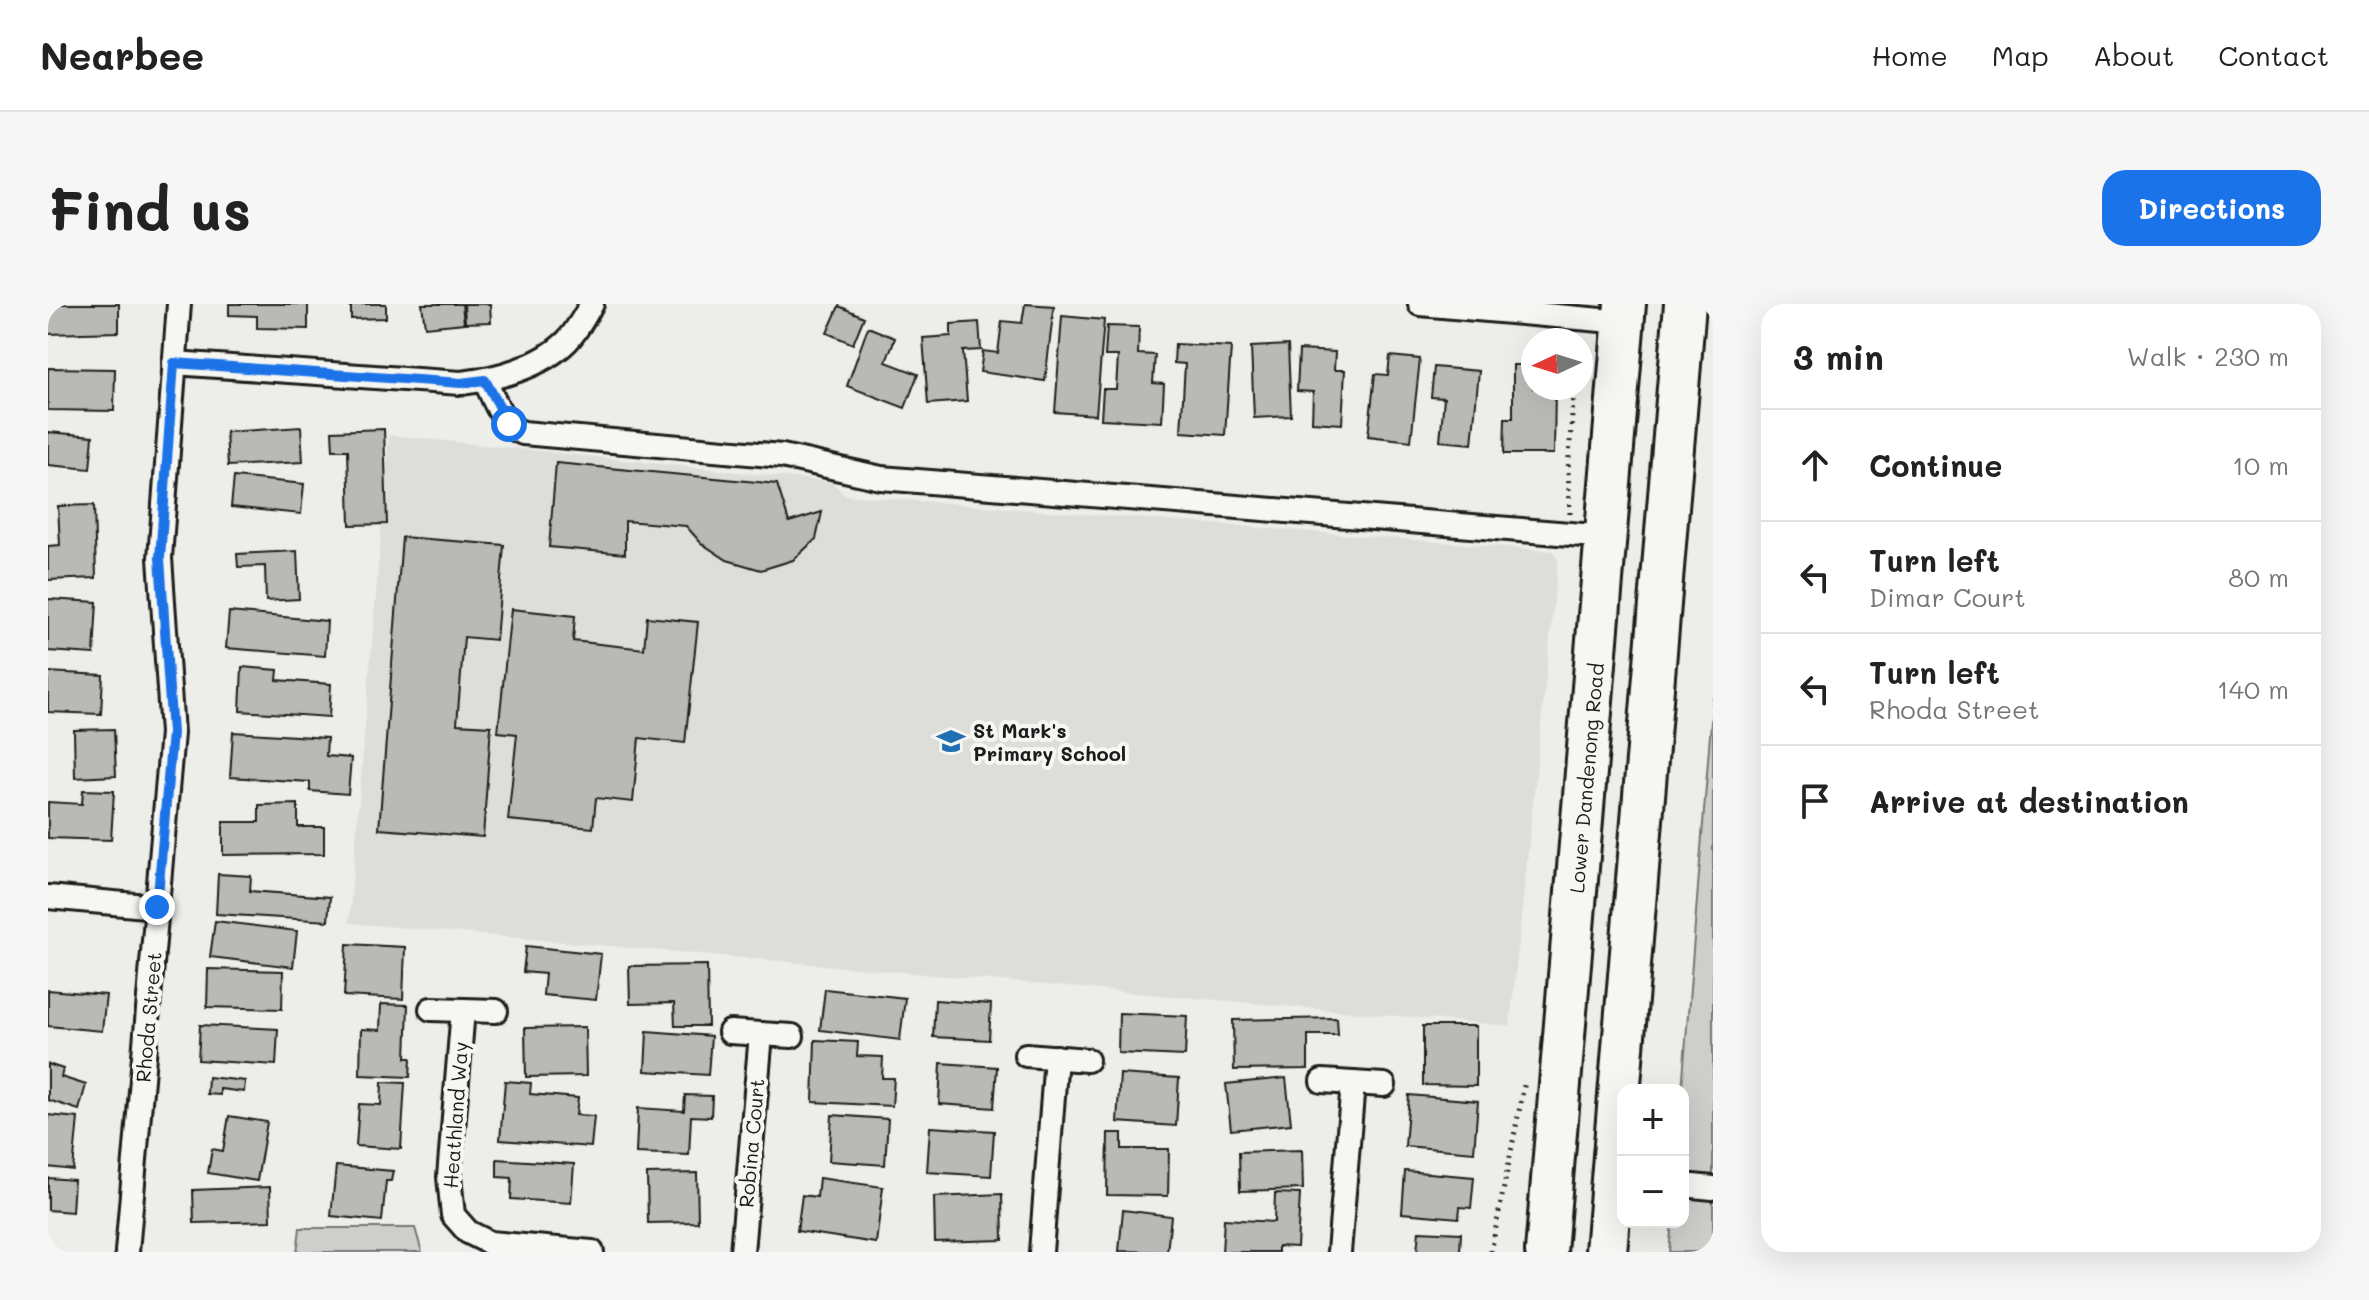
<!DOCTYPE html>
<html lang="en">
<head>
<meta charset="utf-8">
<style>
  :root { --surface:#fff; --page:#f6f6f6; --text:#222; --muted:#767676; --line:#e0e0e0; --accent:#1a73e8 }
  body { margin:0; font-family:Mali,sans-serif; background:var(--page); color:var(--text) }
  .controls { position:absolute; right:24px; bottom:24px; display:grid; overflow:hidden; border-radius:16px; box-shadow:0 8px 32px #0002 }
  .controls button { width:72px; height:72px; display:grid; place-items:center; padding:0; border:0; border-bottom:2px solid var(--line); background:var(--surface); color:var(--text); font:40px sans-serif }
  .compass { position:absolute; left:1473px; top:24px; width:72px; height:72px; border-radius:50%; background:var(--surface); box-shadow:0 8px 32px #0002; rotate:266deg }
  .stop { position:absolute; width:24px; height:24px; margin:-18px; border:6px solid #1a73e8; border-radius:50%; background:#fff }
  .stop.end { background:#1a73e8; border-color:#fff; box-shadow:0 2px 8px #0008 }
  .list { margin:0; padding:0; list-style:none }
  h2 { display:flex; justify-content:space-between; align-items:center; height:104px; margin:0; padding:0 32px; font-size:34px }
  h2 small { font-size:26px; font-weight:400; color:var(--muted) }
  .list li { display:grid; grid-template-columns:52px 1fr auto; gap:24px; align-items:center; box-sizing:border-box; height:112px; padding:0 32px; border-top:2px solid var(--line) }
  .list b { display:block; font-size:30px; white-space:nowrap }
  .list p { margin:0; font-size:26px; white-space:nowrap; color:var(--muted) }
  .list em { font-size:26px; font-style:normal; color:var(--muted) }
  .icon { flex:none; width:44px; height:44px; fill:none; stroke:currentColor; stroke-width:2; stroke-linecap:round; stroke-linejoin:round }
  .map { position:relative; flex:none; width:1665px; height:948px; overflow:hidden; border-radius:24px }
  header { display:flex; align-items:center; gap:48px; box-sizing:border-box; height:112px; padding:0 40px; background:var(--surface); border-bottom:2px solid var(--line) }
  header strong { font-size:38px }
  nav { display:flex; gap:44px; margin-inline-start:auto; font-size:28px }
  .intro { display:flex; align-items:center; justify-content:space-between; box-sizing:border-box; height:192px; padding:0 48px }
  h1 { margin:0; font-size:56px }
  .button { padding:20px 36px; border-radius:24px; background:var(--accent); color:#fff; font-size:28px; font-weight:700 }
  main { display:flex; gap:48px; padding:0 48px }
  aside { flex:1; background:var(--surface); border-radius:24px; box-shadow:0 8px 32px #0002 }
  .map>svg:first-child { display:block }
</style>
</head>
<body>
<header>
<strong>Nearbee</strong>
<nav><a>Home</a><a>Map</a><a>About</a><a>Contact</a></nav>
</header>
<div class="intro"><h1>Find us</h1><a class="button">Directions</a></div>
<main>
<div class="map">
<svg width="1665" height="948" viewBox="0 0 1665 948">
  <rect width="100%" height="100%" fill="#edede9"/>
  <filter id="ink" filterUnits="userSpaceOnUse"><feTurbulence type="fractalNoise" baseFrequency=".0125" numOctaves="2"/><feDisplacementMap in="SourceGraphic" scale="16" xChannelSelector="R" yChannelSelector="G"/><feConvolveMatrix kernelMatrix="1 2 1 2 8 2 1 2 1" color-interpolation-filters="sRGB"/></filter>
  <g filter="url(#ink)">
    <polygon fill="#ddddda" points="341,131 784,178 797,191 1505,247 1510,256 1462,722 301,619"/>
    <g fill="#cececb" stroke="#757574" stroke-width="2">
      <polygon points="1665,393 1665,948 1621,948 1624,918 1635,918 1634,786"/>
      <polygon points="252,924 367,924 374,948 249,948"/>
    </g>
    <g fill="#b9b9b6" stroke="#1c1c1c" stroke-width="2">
      <polygon points="0,0 71,0 71,28 0,30"/>
      <polygon points="181,0 260,0 260,25 209,24 209,12 181,11"/>
      <polygon points="303,0 338,0 338,14 303,15"/>
      <polygon points="374,0 414,0 416,19 377,23"/>
      <polygon points="416,0 442,0 443,18 417,19"/>
      <polygon points="977,0 1006,2 997,77 932,68 935,47 950,49 954,17 974,19"/>
      <polygon points="791,2 816,13 805,40 779,29"/>
      <polygon points="1014,12 1056,16 1048,111 1007,108"/>
      <polygon points="931,18 933,46 915,47 919,97 880,100 875,34 903,32 903,20"/>
      <polygon points="1059,22 1091,23 1090,50 1107,51 1105,79 1116,80 1114,118 1053,115 1055,85 1068,85 1070,52 1057,52"/>
      <polygon points="820,23 847,34 838,58 870,70 857,104 799,82"/>
      <polygon points="1127,40 1183,43 1177,131 1133,128 1137,60 1126,59"/>
      <polygon points="1240,41 1243,112 1206,114 1203,43"/>
      <polygon points="1251,46 1287,48 1286,66 1297,66 1294,120 1264,118 1265,88 1249,87"/>
      <polygon points="1342,52 1372,55 1363,137 1320,132 1327,70 1340,71"/>
      <polygon points="1465,61 1485,61 1485,84 1507,84 1506,150 1456,150 1457,114 1465,114"/>
      <polygon points="1386,63 1431,67 1424,140 1392,137 1396,94 1383,93"/>
      <polygon points="0,64 67,65 66,107 0,106"/>
      <polygon points="253,123 255,158 180,162 178,128"/>
      <polygon points="336,125 339,220 302,221 300,146 285,146 284,127"/>
      <polygon points="0,128 45,132 42,165 0,161"/>
      <polygon points="508,159 729,180 741,218 774,208 768,235 745,256 713,266 679,256 653,239 638,222 577,217 577,250 501,243"/>
      <polygon points="186,173 256,180 253,210 183,203"/>
      <polygon points="46,201 48,274 0,276 0,242 12,241 10,202"/>
      <polygon points="354,233 456,241 448,336 416,333 409,420 443,422 435,533 331,525"/>
      <polygon points="249,247 251,295 218,297 217,262 190,263 189,250"/>
      <polygon points="0,295 49,298 46,350 0,347"/>
      <polygon points="463,305 527,312 525,337 596,345 599,313 650,318 637,439 591,434 585,498 548,494 545,524 460,516 469,430 450,428"/>
      <polygon points="181,308 279,317 277,352 178,344"/>
      <polygon points="194,363 230,366 229,376 283,380 281,413 192,407"/>
      <polygon points="0,368 55,371 53,410 0,408"/>
      <polygon points="66,425 68,472 27,474 26,426"/>
      <polygon points="185,428 279,434 278,452 303,454 300,490 262,487 262,478 182,473"/>
      <polygon points="35,486 66,487 63,536 0,534 0,498 34,500"/>
      <polygon points="250,500 250,523 276,523 276,550 175,551 175,518 211,518 211,501"/>
      <polygon points="170,570 203,572 202,587 282,593 280,617 168,610"/>
      <polygon points="167,617 249,627 245,663 162,653"/>
      <polygon points="299,640 357,643 355,695 296,692"/>
      <polygon points="478,642 553,650 548,696 495,691 497,670 475,668"/>
      <polygon points="659,661 660,722 627,722 626,699 582,700 581,662"/>
      <polygon points="160,665 235,667 234,705 159,703"/>
      <polygon points="777,685 857,694 852,736 772,726"/>
      <polygon points="0,686 58,691 54,727 0,722"/>
      <polygon points="887,696 943,700 941,736 885,733"/>
      <polygon points="333,700 360,701 358,754 363,754 362,773 312,771 313,725 332,726"/>
      <polygon points="1071,709 1139,712 1137,752 1070,749"/>
      <polygon points="1289,714 1290,731 1260,731 1260,765 1186,766 1185,716"/>
      <polygon points="152,721 230,725 228,761 150,756"/>
      <polygon points="1375,722 1428,722 1428,782 1375,781"/>
      <polygon points="537,723 538,772 478,773 477,724"/>
      <polygon points="599,727 663,732 660,771 597,767"/>
      <polygon points="767,736 810,738 809,752 835,753 834,774 846,774 844,802 765,798"/>
      <polygon points="893,759 949,763 946,804 891,800"/>
      <polygon points="0,760 15,765 13,773 38,781 31,806 0,796"/>
      <polygon points="1072,770 1131,774 1128,822 1069,818"/>
      <polygon points="160,773 197,777 196,788 172,785 172,791 159,790"/>
      <polygon points="1238,774 1243,820 1183,826 1178,780"/>
      <polygon points="457,777 483,779 482,790 530,794 528,811 546,812 543,843 452,836"/>
      <polygon points="334,778 357,779 353,845 308,842 311,800 333,801"/>
      <polygon points="637,791 664,792 663,813 643,812 641,851 588,849 590,804 636,807"/>
      <polygon points="1361,791 1430,797 1426,848 1357,842"/>
      <polygon points="0,811 30,814 25,866 0,863"/>
      <polygon points="784,811 840,815 837,861 781,857"/>
      <polygon points="181,812 219,818 209,877 160,869 164,845 175,847"/>
      <polygon points="882,823 946,827 943,872 879,868"/>
      <polygon points="1060,829 1074,829 1074,845 1121,845 1120,892 1059,891"/>
      <polygon points="1254,846 1255,885 1192,887 1191,848"/>
      <polygon points="449,855 526,860 523,899 463,895 464,874 449,873"/>
      <polygon points="288,862 345,867 343,877 338,877 334,917 283,912"/>
      <polygon points="1357,867 1426,873 1423,904 1412,903 1411,914 1354,909"/>
      <polygon points="649,869 650,918 600,919 599,870"/>
      <polygon points="0,874 26,876 24,908 0,906"/>
      <polygon points="771,874 835,883 828,939 749,927 754,891 769,893"/>
      <polygon points="222,883 223,917 146,919 145,886"/>
      <polygon points="1227,889 1252,890 1249,943 1230,942 1230,948 1174,948 1176,915 1226,918"/>
      <polygon points="954,890 955,936 887,938 886,893"/>
      <polygon points="1075,906 1123,912 1119,948 1071,947"/>
      <polygon points="1371,927 1413,929 1412,948 1369,948"/>
    </g>
    <g fill="none" stroke-linecap="round" stroke-linejoin="round">
      <defs>
        <g id="street">
          <polyline points="1372,0 1576,18"/>
          <path d="M126,59L413,79C448,75 493,63 519,37C529,27 536,12 544,0"/>
          <path d="M437,76C446,95 454,122 475,129L734,152L833,174L1559,233"/>
          <polyline points="0,593 109,603"/>
          <polyline points="383,705 448,707"/>
          <polyline points="415,706 401,873 405,911 420,928 442,939 544,948"/>
          <polyline points="682,728 744,732"/>
          <polyline points="978,751 1039,756"/>
          <polyline points="1274,777 1336,781"/>
          <polyline points="1635,881 1665,884"/>
          <polyline points="79,948 124,429 112,254 131,0"/>
          <polyline points="694,948 713,730"/>
          <polyline points="993,948 1008,753"/>
          <polyline points="1291,948 1305,779"/>
        </g>
        <g id="highway">
          <polyline points="1498,948 1577,0"/>
          <polyline points="1558,948 1637,0"/>
        </g>
      </defs>
      <use href="#street" stroke="#1c1c1c" stroke-width="28"/>
      <use href="#highway" stroke="#1c1c1c" stroke-width="46"/>
      <g stroke="#1c1c1c" stroke-width="5" stroke-dasharray="2 6" stroke-linecap="butt">
        <polyline points="1522,210 1520,166 1526,84"/>
        <polyline points="1443,948 1477,777"/>
      </g>
      <use href="#street" stroke="#f6f6f2" stroke-width="22"/>
      <use href="#highway" stroke="#f6f6f2" stroke-width="40"/>
    </g>
  </g>
  <g fill="none" stroke-linecap="round" stroke-linejoin="round" filter="url(#ink)">
    <polyline stroke="#1a73e8" stroke-width="10" points="109,603 124,429 112,254 126,59 413,79 437,76 461,120"/>
  </g>
  <defs>
    <symbol id="school-bare" viewBox="-9 -9 18 18"><path d="M0-5L7-2L0 1L-7-2ZM-4 1L0 2.5L4 1V4Q0 6-4 4Z" fill="#1f6fb2" stroke="#f6f6f2" stroke-width="2.5" paint-order="stroke"/></symbol>
  </defs>
  <g fill-rule="evenodd">
    <use href="#school-bare" x="883" y="417" width="40" height="40"/>
  </g>
  <g text-anchor="middle" dominant-baseline="central" stroke-width="8" stroke-linejoin="round" paint-order="stroke">
    <g font-size="20" font-weight="bold" fill="#1c1c1c" stroke="#f6f6f2" text-anchor="start">
      <text x="925" y="426">St Mark's<tspan x="925" dy="23">Primary School</tspan></text>
    </g>
    <g font-size="20" fill="#1c1c1c" stroke="#f6f6f2">
      <text transform="translate(1538 474) rotate(-85)">Lower Dandenong Road</text>
      <text transform="translate(100 713) rotate(-85)">Rhoda Street</text>
      <text transform="translate(407 811) rotate(-86)">Heathland Way</text>
      <text transform="translate(703 839) rotate(-85)">Robina Court</text>
    </g>
  </g>
</svg>
<div class="controls">
<button>+</button>
<button>−</button>
</div>
<svg class="compass" viewBox="-18 -18 36 36"><path d="M0-13l5 13h-10z" fill="#e53935"/><path d="M0 13l5-13h-10z" fill="#767676"/></svg>
<div class="stop" style="left:461px;top:120px"></div>
<div class="stop end" style="left:109px;top:603px"></div>
</div>
<aside>
<h2>3 min<small>Walk · 230 m</small></h2>
<ul class="list">
<li><svg class="icon" aria-label="ahead" viewBox="0 0 24 24"><path d="M12 20V5M6 11l6-6 6 6"/></svg><div><b>Continue</b></div><em>10 m</em></li>
<li><svg class="icon" aria-label="left" viewBox="0 0 24 24"><path d="M17 20v-9H6M10 6l-5 5 5 5"/></svg><div><b>Turn left</b><p>Dimar Court</p></div><em>80 m</em></li>
<li><svg class="icon" aria-label="left" viewBox="0 0 24 24"><path d="M17 20v-9H6M10 6l-5 5 5 5"/></svg><div><b>Turn left</b><p>Rhoda Street</p></div><em>140 m</em></li>
<li><svg class="icon" aria-label="arrive" viewBox="0 0 24 24"><path d="M6 21V4h12l-3 4 3 4H6"/></svg><div><b>Arrive at destination</b></div></li>
</ul>
</aside>
</main>
</body>
</html>
